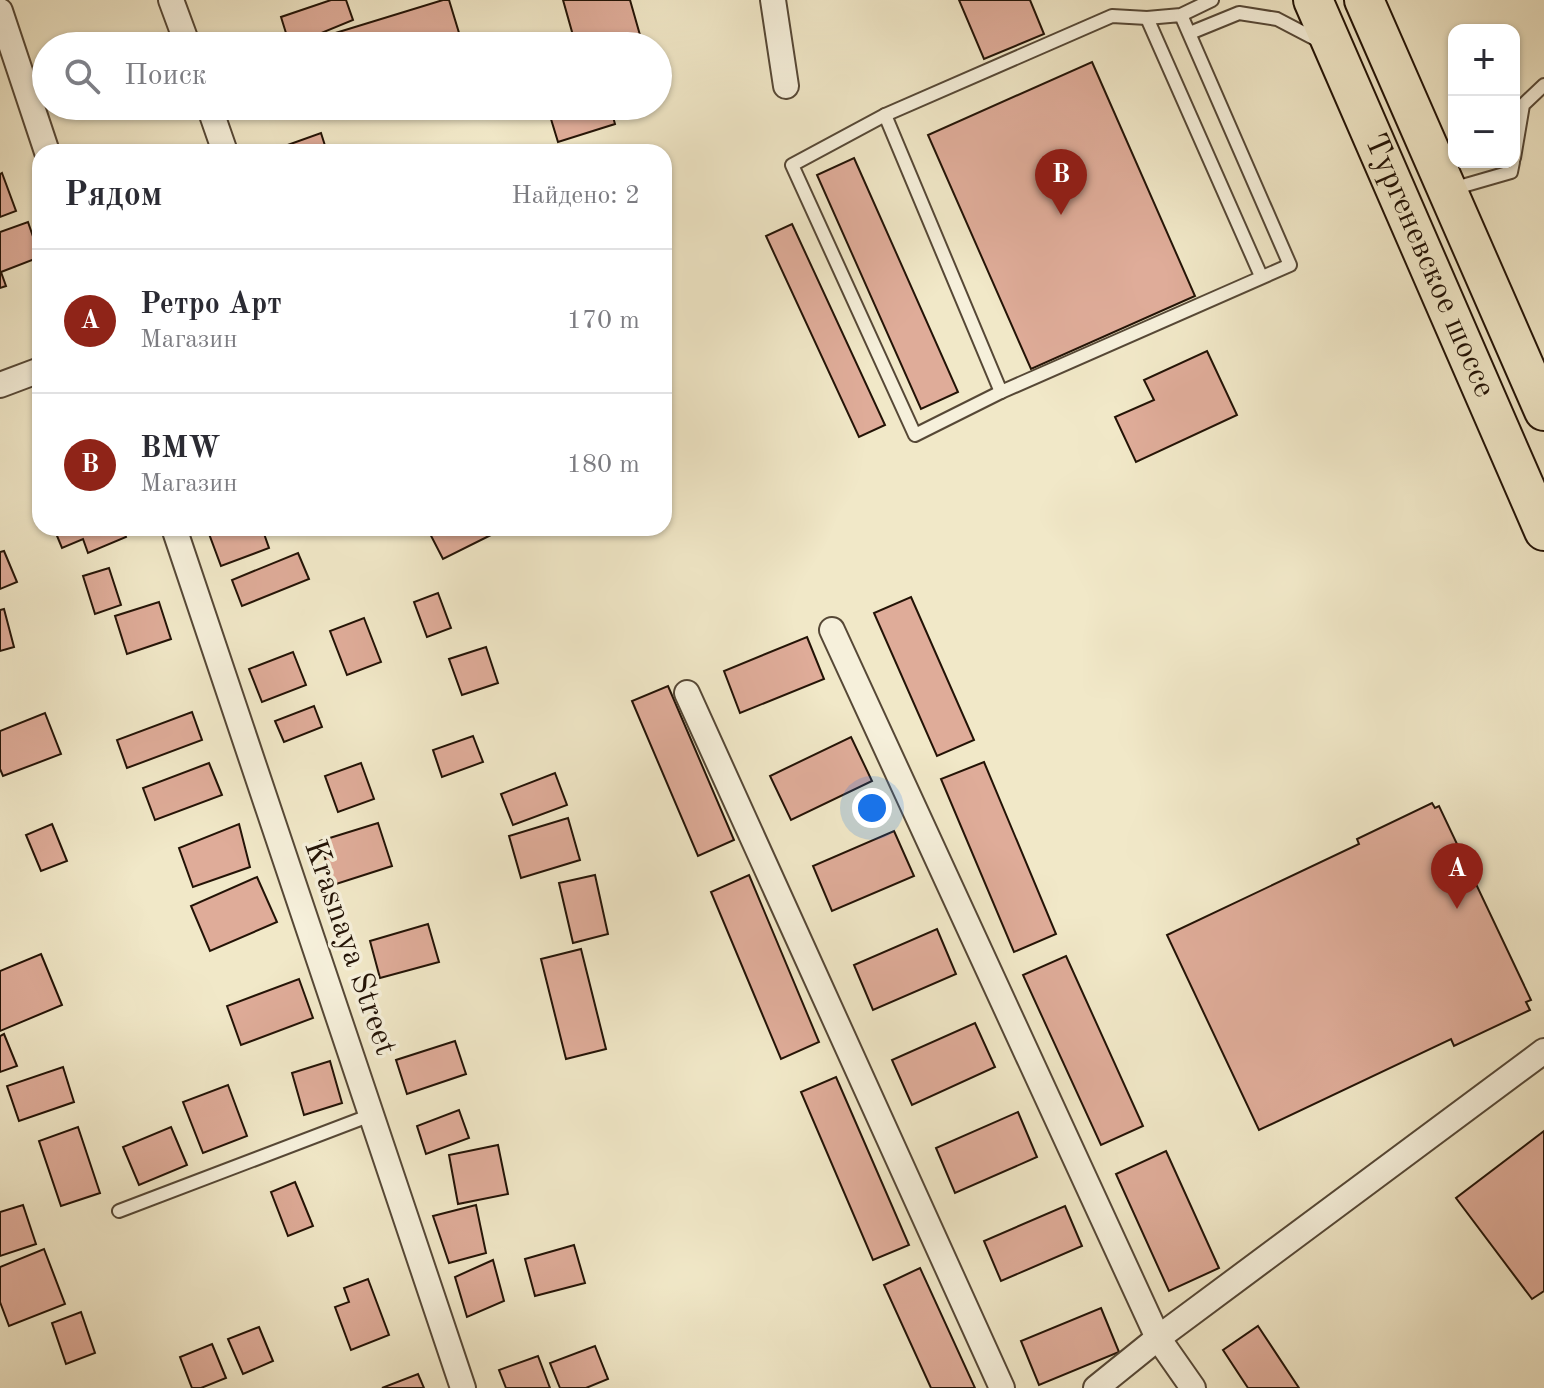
<!DOCTYPE html>
<html lang="ru">
<head>
<meta charset="utf-8">
<style>
  :root { --surface:#fff; --page:#f2f2f3; --text:#2b2b33; --muted:#7c7c81; --line:#e1e1e2; --accent:#8f2418 }
  body { margin:0; font-family:"Old Standard TT",serif; background:var(--page); color:var(--text) }
  .controls { position:absolute; right:24px; top:24px; display:grid; overflow:hidden; border-radius:16px; box-shadow:0 2px 6px #0004 }
  .controls button { width:72px; height:72px; display:grid; place-items:center; padding:0; border:0; border-bottom:2px solid var(--line); background:var(--surface); color:var(--text); font:40px sans-serif }
  .you { position:absolute; left:872px; top:808px; width:28px; height:28px; margin:-20px; border:6px solid #fff; border-radius:50%; background:#1a73e8; box-shadow:0 0 0 12px #1a73e833 }
  .badge { display:grid; place-items:center; width:52px; height:52px; border-radius:50%; background:var(--accent); color:#fff; font-size:26px; font-weight:700 }
  .pin { position:absolute; translate:-50% -66px; filter:drop-shadow(0 2px 4px #0008) }
  .pin::after { content:''; position:absolute; top:42px; width:28px; height:24px; background:inherit; clip-path:polygon(0 0,100% 0,50% 100%) }
  .list { margin:0; padding:0; list-style:none }
  h2 { display:flex; justify-content:space-between; align-items:center; height:104px; margin:0; padding:0 32px; font-size:34px }
  h2 small { font-size:26px; font-weight:400; color:var(--muted) }
  .list li { display:grid; grid-template-columns:52px 1fr auto; gap:24px; align-items:center; box-sizing:border-box; height:144px; padding:0 32px; border-top:2px solid var(--line) }
  .list b { display:block; font-size:30px; white-space:nowrap }
  .list p { margin:0; font-size:26px; white-space:nowrap; color:var(--muted) }
  .list em { font-size:26px; font-style:normal; color:var(--muted) }
  .icon { flex:none; width:44px; height:44px; fill:none; stroke:currentColor; stroke-width:2; stroke-linecap:round; stroke-linejoin:round }
  .map { position:relative; flex:none; width:1544px; height:1388px; overflow:hidden }
  .search { position:absolute; background:var(--surface); box-shadow:0 2px 6px #0004; left:32px; top:32px; width:640px; height:88px; display:flex; align-items:center; gap:20px; box-sizing:border-box; padding:0 28px; border-radius:44px; color:var(--muted); font-size:30px }
  .panel { position:absolute; background:var(--surface); box-shadow:0 2px 6px #0004; left:32px; top:144px; width:640px; height:392px; border-radius:24px }
  .map>svg:first-child { display:block }
</style>
</head>
<body>
<div class="map">
<svg width="1544" height="1388" viewBox="0 0 1544 1388">
  <rect width="100%" height="100%" fill="#f1e8c8"/>
  <filter id="stains"><feTurbulence type="fractalNoise" baseFrequency=".0025" numOctaves="4"/><feColorMatrix values="0 0 0 0 .2 0 0 0 0 .09 0 0 0 0 .02 0 0 0 .5 -.17"/></filter>
  <radialGradient id="worn" r=".72"><stop offset=".6" stop-color="#630" stop-opacity="0"/><stop offset="1" stop-color="#630" stop-opacity=".3"/></radialGradient>
  <g fill="#dfac99" stroke="#231306" stroke-width="2">
    <polygon points="331,0 346,0 353,20 290,46 281,17"/>
    <polygon points="443,0 449,0 463,46 293,46"/>
    <polygon points="563,0 630,0 640,35 601,46 576,46"/>
    <polygon points="959,0 1030,0 1044,34 984,59"/>
    <polygon points="1092,62 1195,296 1031,369 928,135"/>
    <polygon points="547,106 610,106 615,124 558,142"/>
    <polygon points="321,133 327,152 268,152"/>
    <polygon points="854,158 958,392 921,409 817,175"/>
    <polygon points="2,173 16,211 0,217 0,174"/>
    <polygon points="28,222 40,257 1,272 6,286 0,288 0,232"/>
    <polygon points="792,224 885,425 859,437 766,236"/>
    <polygon points="1207,351 1237,415 1136,462 1115,417 1154,400 1144,380"/>
    <polygon points="63,528 123,528 126,537 88,553 83,539 62,548 55,531"/>
    <polygon points="217,528 262,528 269,548 221,566 208,531"/>
    <polygon points="427,528 505,528 443,559"/>
    <polygon points="4,551 17,582 0,589 0,552"/>
    <polygon points="298,553 309,579 242,606 232,580"/>
    <polygon points="109,568 121,605 95,614 83,576"/>
    <polygon points="438,593 451,628 427,637 414,602"/>
    <polygon points="911,597 974,740 937,756 874,613"/>
    <polygon points="159,602 171,639 127,654 115,616"/>
    <polygon points="4,609 14,647 0,651 0,610"/>
    <polygon points="364,618 381,662 347,675 330,631"/>
    <polygon points="807,637 824,679 740,713 724,671"/>
    <polygon points="486,647 498,683 462,695 449,659"/>
    <polygon points="293,652 306,685 262,702 249,669"/>
    <polygon points="668,686 734,840 698,856 632,701"/>
    <polygon points="314,706 322,727 284,742 275,721"/>
    <polygon points="192,712 202,740 127,768 117,740"/>
    <polygon points="45,713 61,754 3,776 0,769 0,731"/>
    <polygon points="473,736 483,762 442,777 433,750"/>
    <polygon points="851,737 872,781 791,820 770,776"/>
    <polygon points="984,762 1056,934 1014,952 941,779"/>
    <polygon points="209,763 222,795 155,820 143,788"/>
    <polygon points="361,763 374,799 338,812 325,776"/>
    <polygon points="555,773 567,805 513,825 501,794"/>
    <polygon points="1432,803 1435,808 1439,806 1531,1000 1526,1002 1530,1010 1454,1046 1451,1039 1259,1130 1167,935 1359,844 1357,839"/>
    <polygon points="568,818 580,860 521,878 509,836"/>
    <polygon points="378,823 392,866 333,885 320,841"/>
    <polygon points="52,824 67,861 41,871 26,835"/>
    <polygon points="239,824 250,867 193,887 179,848"/>
    <polygon points="894,831 914,876 832,911 813,866"/>
    <polygon points="595,875 608,934 573,943 559,883"/>
    <polygon points="749,875 819,1042 781,1059 711,892"/>
    <polygon points="257,877 277,922 210,951 191,906"/>
    <polygon points="428,924 439,962 380,978 370,941"/>
    <polygon points="937,929 956,974 873,1010 854,965"/>
    <polygon points="581,949 606,1049 566,1059 541,959"/>
    <polygon points="41,954 62,1005 0,1031 0,971"/>
    <polygon points="1066,956 1143,1126 1101,1145 1023,975"/>
    <polygon points="299,979 313,1018 241,1045 227,1006"/>
    <polygon points="975,1023 995,1067 912,1105 892,1060"/>
    <polygon points="4,1034 17,1066 0,1072 0,1036"/>
    <polygon points="455,1041 466,1074 407,1094 396,1060"/>
    <polygon points="330,1061 342,1103 304,1115 292,1073"/>
    <polygon points="63,1067 74,1102 19,1121 7,1086"/>
    <polygon points="836,1077 909,1245 873,1260 801,1092"/>
    <polygon points="228,1085 247,1136 203,1153 183,1102"/>
    <polygon points="459,1110 469,1138 426,1154 417,1126"/>
    <polygon points="1018,1112 1037,1157 955,1193 936,1148"/>
    <polygon points="78,1127 100,1193 61,1206 39,1141"/>
    <polygon points="171,1127 187,1165 139,1185 123,1147"/>
    <polygon points="1544,1131 1544,1291 1532,1299 1456,1198"/>
    <polygon points="498,1145 508,1194 458,1204 449,1155"/>
    <polygon points="1166,1151 1219,1268 1169,1291 1116,1174"/>
    <polygon points="295,1182 313,1226 288,1236 271,1192"/>
    <polygon points="23,1205 36,1244 0,1256 0,1212"/>
    <polygon points="476,1205 486,1253 449,1263 433,1216"/>
    <polygon points="1065,1206 1082,1246 1001,1281 984,1241"/>
    <polygon points="574,1245 585,1283 535,1296 525,1259"/>
    <polygon points="44,1249 65,1304 9,1326 0,1302 0,1267"/>
    <polygon points="493,1260 504,1301 467,1317 455,1277"/>
    <polygon points="920,1268 975,1388 931,1388 884,1285"/>
    <polygon points="368,1279 389,1335 351,1350 335,1307 349,1302 344,1288"/>
    <polygon points="1101,1308 1119,1352 1039,1385 1021,1341"/>
    <polygon points="81,1312 95,1353 66,1364 52,1323"/>
    <polygon points="1258,1326 1299,1388 1248,1388 1223,1350"/>
    <polygon points="259,1327 273,1361 243,1374 228,1339"/>
    <polygon points="212,1344 226,1378 201,1388 192,1388 180,1357"/>
    <polygon points="595,1346 608,1379 586,1388 560,1388 550,1363"/>
    <polygon points="538,1356 550,1388 506,1388 499,1370"/>
    <polygon points="418,1374 424,1388 382,1388"/>
  </g>
  <g fill="none" stroke-linecap="round" stroke-linejoin="round">
    <defs>
      <g id="service">
        <polyline points="1181,15 1290,265 1001,392 915,435 792,165 885,115 1112,16 1147,18 1181,15 1212,0"/>
        <polyline points="1147,18 1261,276"/>
        <polyline points="1190,33 1239,13 1277,19 1321,42"/>
        <polyline points="885,115 1001,392"/>
        <polyline points="1514,158 1523,105 1544,85"/>
        <polyline points="1452,189 1511,172 1513,162"/>
        <polyline points="119,1211 371,1115"/>
      </g>
      <g id="minor">
        <polyline points="171,0 188,46"/>
        <polyline points="773,0 786,86"/>
        <polyline points="0,11 47,152"/>
        <polyline points="209,106 225,152"/>
        <polyline points="0,385 40,370"/>
        <polyline points="174,528 463,1388"/>
        <polyline points="832,630 1158,1338 1193,1388"/>
        <polyline points="687,693 1002,1388"/>
        <polyline points="1096,1388 1158,1338 1544,1051"/>
      </g>
      <g id="trunk">
        <path id="s1" d="M1313,0L1544,531"/>
        <polyline points="1364,0 1544,411"/>
      </g>
    </defs>
    <use href="#service" stroke="#564836" stroke-width="16"/>
    <use href="#minor" stroke="#564836" stroke-width="28"/>
    <use href="#trunk" stroke="#231306" stroke-width="42"/>
    <use href="#service" stroke="#f6f0db" stroke-width="12"/>
    <use href="#minor" stroke="#f6f0db" stroke-width="24"/>
    <use href="#trunk" stroke="#f1e8c8" stroke-width="38"/>
  </g>
  <g text-anchor="middle" dominant-baseline="central" stroke-width="7" stroke-linejoin="round" paint-order="stroke">
    <g font-size="32" fill="#231306" stroke="#f6f0db">
      <text stroke="none"><textPath href="#s1" startOffset="290">Тургеневское шоссе</textPath></text>
      <text transform="translate(349 948) rotate(71)">Krasnaya Street</text>
    </g>
  </g>
  <rect width="100%" height="100%" filter="url(#stains)"/>
  <rect width="100%" height="100%" fill="url(#worn)"/>
</svg>
<div class="controls">
<button>+</button>
<button>−</button>
</div>
<div class="you"></div>
<div class="pin badge" style="left:1457px;top:909px">A</div>
<div class="pin badge" style="left:1061px;top:215px">B</div>
<div class="search"><svg class="icon" aria-label="search" viewBox="0 0 24 24"><circle cx="10" cy="10" r="6"/><path d="M15 15l6 6"/></svg>Поиск</div>
<section class="panel">
<h2>Рядом<small>Найдено: 2</small></h2>
<ul class="list">
<li><span class="badge">A</span><div><b>Ретро Арт</b><p>Магазин</p></div><em>170 m</em></li>
<li><span class="badge">B</span><div><b>BMW</b><p>Магазин</p></div><em>180 m</em></li>
</ul>
</section>
</div>
</body>
</html>
